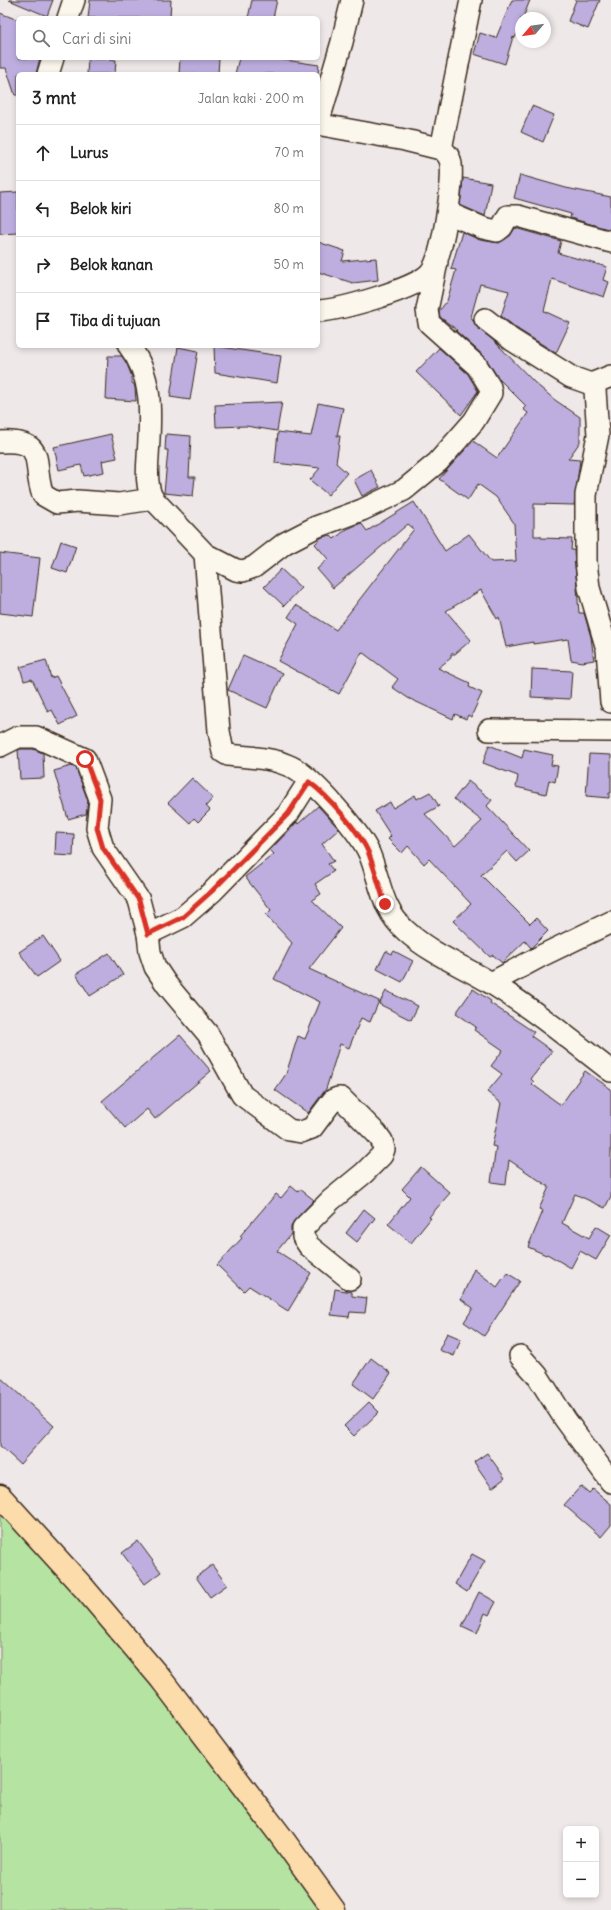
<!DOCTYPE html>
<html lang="id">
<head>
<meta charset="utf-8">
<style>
  :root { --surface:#fff; --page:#f2f2f2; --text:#222; --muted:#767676; --line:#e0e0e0 }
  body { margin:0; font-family:Delius,sans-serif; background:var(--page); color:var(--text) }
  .controls { position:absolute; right:12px; bottom:12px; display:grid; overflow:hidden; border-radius:6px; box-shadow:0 2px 6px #0003 }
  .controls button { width:36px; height:36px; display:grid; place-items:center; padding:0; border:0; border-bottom:1px solid var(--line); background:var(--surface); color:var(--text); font:20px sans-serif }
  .compass { position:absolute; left:515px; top:12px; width:36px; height:36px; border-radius:50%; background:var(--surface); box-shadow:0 2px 6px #0003; rotate:241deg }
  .stop { position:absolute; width:12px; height:12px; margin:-9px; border:3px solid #d93025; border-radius:50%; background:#fff }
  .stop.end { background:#d93025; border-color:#fff; box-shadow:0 1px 4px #0008 }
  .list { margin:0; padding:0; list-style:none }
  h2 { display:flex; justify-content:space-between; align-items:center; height:52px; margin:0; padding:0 16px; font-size:17px }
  h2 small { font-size:13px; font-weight:400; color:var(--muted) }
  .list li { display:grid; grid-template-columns:26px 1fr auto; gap:12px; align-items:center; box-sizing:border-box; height:56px; padding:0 16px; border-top:1px solid var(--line) }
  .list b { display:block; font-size:15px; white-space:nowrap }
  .list em { font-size:13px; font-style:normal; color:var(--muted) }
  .icon { flex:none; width:22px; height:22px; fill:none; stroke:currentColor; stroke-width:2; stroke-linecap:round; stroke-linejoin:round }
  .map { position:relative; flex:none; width:611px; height:1910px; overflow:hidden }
  .search { position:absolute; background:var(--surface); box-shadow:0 2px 6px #0003; left:16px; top:16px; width:304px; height:44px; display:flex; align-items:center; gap:10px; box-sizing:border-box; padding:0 14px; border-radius:6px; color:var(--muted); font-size:15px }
  .panel { position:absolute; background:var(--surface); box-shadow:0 2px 6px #0003; left:16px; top:72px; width:304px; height:276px; border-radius:6px }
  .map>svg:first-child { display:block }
</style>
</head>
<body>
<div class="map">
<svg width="611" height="1910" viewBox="0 0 611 1910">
  <rect width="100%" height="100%" fill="#efe8e9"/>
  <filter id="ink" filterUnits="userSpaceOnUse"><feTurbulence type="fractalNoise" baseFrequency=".025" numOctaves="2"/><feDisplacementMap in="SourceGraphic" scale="8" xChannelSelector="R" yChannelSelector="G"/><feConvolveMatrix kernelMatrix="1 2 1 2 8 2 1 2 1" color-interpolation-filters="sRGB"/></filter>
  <g filter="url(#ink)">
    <polygon fill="#b5e3a1" stroke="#788660" points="0,1511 130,1657 327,1910 0,1910"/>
    <g fill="#bdaedf" stroke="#3b2a1e">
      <polygon points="9,0 53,0 47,16"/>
      <polygon points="90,0 171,0 170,18 88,18"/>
      <polygon points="252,0 277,0 273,18 248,18"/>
      <polygon points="512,0 530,0 523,18 521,18 521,25 515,38 513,37 505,64 474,54 480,33 496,38"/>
      <polygon points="576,0 600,0 588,29 568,21"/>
      <polygon points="0,13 18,20 18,58 40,58 36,74 18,74 18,95 15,95 6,68 0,68"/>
      <polygon points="88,58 116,60 115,74 87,74"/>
      <polygon points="180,58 219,58 218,74 179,74"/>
      <polygon points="239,58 271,58 319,65 318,74 235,74"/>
      <polygon points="532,106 554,115 543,142 521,132"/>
      <polygon points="520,175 566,188 611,197 611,230 570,218 571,214 514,198"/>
      <polygon points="463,178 491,183 485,216 460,205"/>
      <polygon points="18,192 18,233 0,234 0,193"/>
      <polygon points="515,228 561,241 558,253 607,267 603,280 609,282 604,297 552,279 544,311 570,323 556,353 519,330 501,316 509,291 480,284 471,317 478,328 494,341 535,383 555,400 580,417 580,442 568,459 580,460 574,505 534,504 534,536 541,536 541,538 572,539 571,550 574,550 579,613 584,613 591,637 594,660 582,662 571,660 568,639 533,644 533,642 506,647 499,617 497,619 481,590 446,611 471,640 455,654 451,654 451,658 438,668 470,683 469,687 482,693 471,717 468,715 466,719 455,714 453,719 408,698 392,687 398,679 362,652 339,694 278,661 298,624 288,617 296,605 336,630 414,529 408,524 333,588 317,569 328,559 315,544 322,537 330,535 334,539 347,529 361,523 367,531 414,502 445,551 469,534 491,562 516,561 514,523 496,497 478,484 468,500 439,479 473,441 497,458 528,413 523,409 526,406 499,379 485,357 456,331 457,330 440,317 439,311 447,301 456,270 451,269 462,232 480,240 499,243 510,236"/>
      <polygon points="318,242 345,251 342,261 376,258 378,280 353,283 318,272"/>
      <polygon points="214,346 281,356 277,383 215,373"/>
      <polygon points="178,347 198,351 190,400 170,397"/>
      <polygon points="439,348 468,374 478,391 461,415 416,372"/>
      <polygon points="108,356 122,356 127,364 132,377 132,383 134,384 135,388 136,401 106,399"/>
      <polygon points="282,402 277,431 246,426 216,427 215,405"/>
      <polygon points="318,403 343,408 337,436 340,436 336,463 347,473 328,495 310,480 320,468 275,463 278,432 311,436"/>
      <polygon points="111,434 117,458 102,461 104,472 84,476 81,465 59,470 54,447"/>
      <polygon points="166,434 191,436 189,477 195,477 193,496 164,493 168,450 165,450"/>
      <polygon points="371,470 380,487 362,496 354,480"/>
      <polygon points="61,541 76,546 67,573 52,568"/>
      <polygon points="0,553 40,558 33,617 0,613"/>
      <polygon points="281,569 301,588 284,606 264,587"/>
      <polygon points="243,655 283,673 267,708 228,690"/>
      <polygon points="46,660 51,678 56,676 77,716 60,725 52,710 48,712 32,679 24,681 20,667"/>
      <polygon points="532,669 572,671 570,699 531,697"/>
      <polygon points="489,745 522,758 524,749 553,755 551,765 558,766 555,782 549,780 546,794 516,787 518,776 483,763"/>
      <polygon points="21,749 33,749 43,753 44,778 20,779 18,750"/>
      <polygon points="589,754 611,755 611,793 609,793 609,798 586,796"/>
      <polygon points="71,766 76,768 88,801 86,814 68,819 54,771"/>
      <polygon points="192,778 213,798 206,806 210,810 198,822 194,818 190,823 168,803"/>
      <polygon points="468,781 492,800 487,806 529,851 517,862 507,851 481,875 530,924 536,918 548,931 531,948 525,941 502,963 493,955 490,957 453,921 471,904 429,859 424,864 408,846 402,853 388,839 391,836 375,811 390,802 393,808 415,795 417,799 430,792 439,806 425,814 455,846 482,821 454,799"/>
      <polygon points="318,806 339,829 322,844 334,861 328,864 334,871 315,884 321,894 312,900 341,928 309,969 379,1001 370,1022 361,1018 349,1048 340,1044 326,1089 308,1113 275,1090 286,1074 298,1036 305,1039 320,1002 274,979 292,943 266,915 271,910 245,877 274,854 270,850 297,822 298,824"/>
      <polygon points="56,833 74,834 73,856 55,855"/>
      <polygon points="43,936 60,961 37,977 19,952"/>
      <polygon points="386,951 392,954 394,951 413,961 402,982 377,969"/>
      <polygon points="109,953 123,975 90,996 76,974"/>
      <polygon points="473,989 491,1001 490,1003 534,1032 531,1036 552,1051 531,1079 534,1082 532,1084 561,1105 585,1071 611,1089 611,1196 605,1208 575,1194 562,1223 589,1238 596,1226 611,1235 596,1260 580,1251 571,1268 547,1254 546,1255 528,1247 543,1211 539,1209 549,1187 509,1160 506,1184 491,1182 496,1147 492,1146 501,1103 487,1092 502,1074 491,1066 503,1050 474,1030 476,1027 456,1013"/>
      <polygon points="386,991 418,1006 411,1020 379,1004"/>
      <polygon points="180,1035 211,1071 155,1119 147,1109 125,1128 102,1101"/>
      <polygon points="421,1167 450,1193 429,1217 431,1218 411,1243 388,1224 410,1197 402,1189"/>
      <polygon points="291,1186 298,1192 300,1189 314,1200 295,1220 291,1227 291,1234 277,1251 311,1273 288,1311 249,1286 244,1291 217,1265 242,1238 240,1236 276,1194 281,1198"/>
      <polygon points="364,1209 375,1218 357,1242 346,1233"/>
      <polygon points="474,1269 497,1287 507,1273 520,1281 484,1336 464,1322 473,1308 461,1299"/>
      <polygon points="335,1289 352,1292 352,1296 367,1298 365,1313 350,1312 349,1317 331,1315"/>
      <polygon points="447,1333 461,1339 454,1356 439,1350"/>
      <polygon points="371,1358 391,1373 373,1399 353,1384"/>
      <polygon points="0,1377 54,1426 20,1464 0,1446"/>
      <polygon points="369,1402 379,1412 354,1436 344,1426"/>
      <polygon points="487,1453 505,1478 492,1488 474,1462"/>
      <polygon points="581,1486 589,1493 593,1489 611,1504 611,1525 601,1537 564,1505"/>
      <polygon points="138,1541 161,1572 145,1584 122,1553"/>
      <polygon points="472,1554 485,1561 467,1592 455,1584"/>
      <polygon points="212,1565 227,1585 210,1597 196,1577"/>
      <polygon points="479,1592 496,1602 489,1615 485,1613 477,1633 462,1626"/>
    </g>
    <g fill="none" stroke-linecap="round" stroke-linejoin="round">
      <defs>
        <g id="street">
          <polyline points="68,18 74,0"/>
          <polyline points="48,74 53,58"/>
          <polyline points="441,149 471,0"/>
          <polyline points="448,213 483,228 497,231 502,227 508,216 518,216 611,242"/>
          <path d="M318,311C340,310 416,289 430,273C443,258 453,184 451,164C450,157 446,152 441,149L405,140L322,125L319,120L342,42L352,0"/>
          <polyline points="485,319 512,340 571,377 591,384 595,390 598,435 586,495 586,562 589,588 607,649 611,702"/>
          <polyline points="591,384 611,376"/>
          <path d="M0,442C50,439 31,466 43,495L57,503L78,501L119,504L153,499C146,488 147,471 148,457C150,418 155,379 129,346"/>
          <polyline points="153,499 205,554 236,570 243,571 254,567 285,543 316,527 362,510 404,490 438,462 474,421 491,393 490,387 477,366 429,323 427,310 437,262"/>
          <path d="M205,554L219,731L223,752L228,755C244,757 264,757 279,762C284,764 291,766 295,769C316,782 359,831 369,853C381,882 381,909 406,931C431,954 463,966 491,983C533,1009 572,1041 611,1071"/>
          <polyline points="489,730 611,731"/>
          <polyline points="0,746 18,737 36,737 85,759 100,799 97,828 103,848 139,900 148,934 150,952 155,967 167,985 208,1034 242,1095 289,1130 301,1132 312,1128 333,1100 338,1098 341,1098 377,1134 382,1141 384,1149 382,1155 364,1173 331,1200 303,1228 303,1237 309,1246 350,1279"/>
          <polyline points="148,934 183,917 213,891 288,814 309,781"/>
          <polyline points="491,983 543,955 611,922"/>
          <polyline points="520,1356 537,1375 565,1419 611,1482"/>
        </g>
        <polyline id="highway" points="0,1496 84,1588 161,1679 280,1835 334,1910"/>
      </defs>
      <use href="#street" stroke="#3b2a1e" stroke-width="24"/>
      <use href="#highway" stroke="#3b2a1e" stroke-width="25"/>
      <use href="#street" stroke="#fbf7ec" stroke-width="21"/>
      <use href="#highway" stroke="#fddcac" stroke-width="22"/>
    </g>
  </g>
  <g fill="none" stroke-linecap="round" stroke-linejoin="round" filter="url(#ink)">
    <path stroke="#d93025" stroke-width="5" d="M85,759L100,799L97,828L103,848L139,900L148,934L183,917L212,891L288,814L309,782C327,795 361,833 369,854C375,871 380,888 385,904"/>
  </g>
</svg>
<div class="controls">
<button>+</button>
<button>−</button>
</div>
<svg class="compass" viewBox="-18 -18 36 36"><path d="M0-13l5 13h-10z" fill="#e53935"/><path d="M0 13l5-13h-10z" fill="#767676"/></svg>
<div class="stop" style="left:85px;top:759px"></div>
<div class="stop end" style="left:385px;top:904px"></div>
<div class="search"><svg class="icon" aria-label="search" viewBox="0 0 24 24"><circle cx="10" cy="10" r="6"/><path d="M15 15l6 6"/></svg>Cari di sini</div>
<section class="panel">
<h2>3 mnt<small>Jalan kaki · 200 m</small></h2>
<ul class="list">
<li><svg class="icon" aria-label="ahead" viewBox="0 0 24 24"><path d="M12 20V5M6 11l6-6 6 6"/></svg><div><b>Lurus</b></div><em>70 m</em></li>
<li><svg class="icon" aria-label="left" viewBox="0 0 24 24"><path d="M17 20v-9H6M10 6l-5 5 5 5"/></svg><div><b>Belok kiri</b></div><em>80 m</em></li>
<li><svg class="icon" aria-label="right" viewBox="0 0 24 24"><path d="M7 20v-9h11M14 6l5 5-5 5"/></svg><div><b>Belok kanan</b></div><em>50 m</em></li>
<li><svg class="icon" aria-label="arrive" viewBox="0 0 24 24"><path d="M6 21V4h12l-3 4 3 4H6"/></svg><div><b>Tiba di tujuan</b></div></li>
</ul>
</section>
</div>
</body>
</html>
